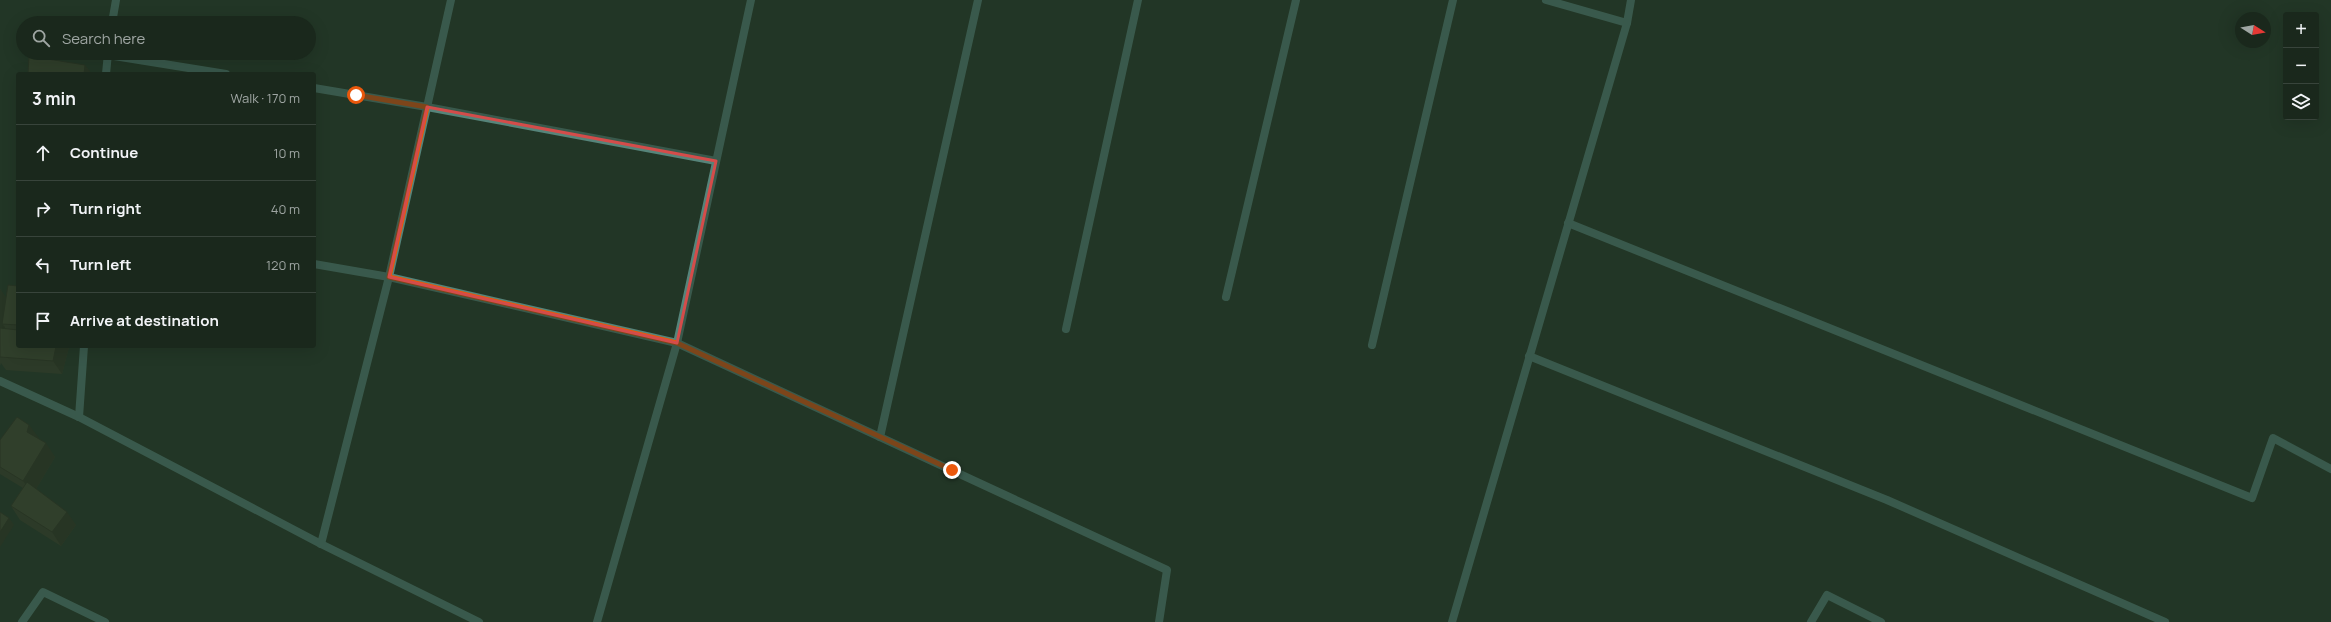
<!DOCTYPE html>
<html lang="en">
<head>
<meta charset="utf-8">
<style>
  :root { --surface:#1a281c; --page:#233025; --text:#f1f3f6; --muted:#9fa6a3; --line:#38443b }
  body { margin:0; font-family:Manrope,sans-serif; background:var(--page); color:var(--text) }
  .controls { position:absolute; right:12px; top:12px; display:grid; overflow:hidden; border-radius:4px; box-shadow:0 4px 16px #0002 }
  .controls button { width:36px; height:36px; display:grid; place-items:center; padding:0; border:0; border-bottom:1px solid var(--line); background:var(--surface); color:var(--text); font:20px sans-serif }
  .compass { position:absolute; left:2235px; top:12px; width:36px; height:36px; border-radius:50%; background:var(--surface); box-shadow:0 4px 16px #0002; rotate:101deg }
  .stop { position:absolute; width:12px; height:12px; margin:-9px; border:3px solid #ea580c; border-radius:50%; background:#fff }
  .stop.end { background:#ea580c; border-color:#fff; box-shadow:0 1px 4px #0008 }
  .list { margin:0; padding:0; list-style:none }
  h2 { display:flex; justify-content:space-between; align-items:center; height:52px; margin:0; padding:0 16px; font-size:17px }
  h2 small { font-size:13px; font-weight:400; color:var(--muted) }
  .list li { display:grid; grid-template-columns:26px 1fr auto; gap:12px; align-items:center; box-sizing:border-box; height:56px; padding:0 16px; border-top:1px solid var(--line) }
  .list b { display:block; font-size:15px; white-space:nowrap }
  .list em { font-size:13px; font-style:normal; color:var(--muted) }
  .icon { flex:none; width:22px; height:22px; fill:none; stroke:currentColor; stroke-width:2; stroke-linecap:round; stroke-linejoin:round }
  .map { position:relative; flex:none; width:2331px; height:622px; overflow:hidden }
  .search { position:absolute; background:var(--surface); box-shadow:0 4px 16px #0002; left:16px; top:16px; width:300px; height:44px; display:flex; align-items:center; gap:10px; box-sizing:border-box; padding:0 14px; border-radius:22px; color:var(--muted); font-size:15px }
  .panel { position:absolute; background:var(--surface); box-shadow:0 4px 16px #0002; left:16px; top:72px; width:300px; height:276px; border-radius:4px }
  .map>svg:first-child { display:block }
</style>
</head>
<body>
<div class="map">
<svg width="2331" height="622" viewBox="0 0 2331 622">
  <rect width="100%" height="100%" fill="#223626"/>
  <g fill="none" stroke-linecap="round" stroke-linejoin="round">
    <g stroke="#56847a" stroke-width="8">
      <polyline points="1546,0 1627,23 1631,0"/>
      <polyline points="112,23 116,0"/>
      <polyline points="108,55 226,74"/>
      <polyline points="106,74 108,53"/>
      <polyline points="314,88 427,107 716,161"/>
      <polyline points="1568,223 2252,498 2273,438 2331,469"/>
      <polyline points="314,264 389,277 677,343 1167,570 1159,622"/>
      <polyline points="1226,297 1296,0"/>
      <polyline points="1066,329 1138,0"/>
      <polyline points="1372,345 1453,0"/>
      <polyline points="1529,356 1887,500 2165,622"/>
      <polyline points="0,381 79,417 321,544 479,622"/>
      <polyline points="79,417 84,346"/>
      <polyline points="880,437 978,0"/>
      <polyline points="321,544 389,277 451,0"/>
      <polyline points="22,622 43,592 105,622"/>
      <polyline points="597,622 677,343 751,0"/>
      <polyline points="1452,622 1627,23"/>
      <polyline points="1811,622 1827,595 1881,622"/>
    </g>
  </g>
  <g fill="#393f2a">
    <polygon points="18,286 18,346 68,346 69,347 62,374 6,370 1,363 0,366 0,289 6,298"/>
    <polygon points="29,425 38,439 55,457 36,489 76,525 61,546 20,520 11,506 23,488 0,474 0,440"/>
  </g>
  <g fill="#2e3322">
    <polygon points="85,65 92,74 84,74"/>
    <polygon points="0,289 8,300 2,324 5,327 1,357 0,357"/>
    <polygon points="56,346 68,346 69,347 62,374 53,361"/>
    <polygon points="29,425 39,438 37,446 27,432"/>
    <polygon points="46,443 55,457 33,494 23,481"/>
    <polygon points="67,512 76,525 61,546 52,532"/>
    <polygon points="9,518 14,525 0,547 0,532"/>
  </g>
  <g fill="#424931" stroke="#2e3322">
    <polygon points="29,56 85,65 84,74 28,74"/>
    <polygon points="18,170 18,194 16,194"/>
    <polygon points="8,285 18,286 18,325 2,324"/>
    <polygon points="0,328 18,330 18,346 56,346 53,361 0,357"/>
    <polygon points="17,417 29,425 27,432 46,443 23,481 0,467 0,440"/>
    <polygon points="27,482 67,512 52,532 11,506"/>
    <polygon points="0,512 9,518 0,532"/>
  </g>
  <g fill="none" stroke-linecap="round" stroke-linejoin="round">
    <polyline stroke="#ea580c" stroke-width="5" points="356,95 427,107 389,277 677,343 952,470"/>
  </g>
  <path d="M0 0H2331V622H0ZM427,107L716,161L677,343L389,277Z" fill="#223626" fill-opacity=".55" fill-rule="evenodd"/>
  <path fill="none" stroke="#d44c4a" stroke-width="3" stroke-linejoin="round" d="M427,107L716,161L677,343L389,277Z"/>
</svg>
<div class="controls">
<button>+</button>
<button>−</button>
<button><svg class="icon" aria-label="layers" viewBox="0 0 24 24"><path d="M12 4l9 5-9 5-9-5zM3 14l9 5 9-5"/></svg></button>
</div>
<svg class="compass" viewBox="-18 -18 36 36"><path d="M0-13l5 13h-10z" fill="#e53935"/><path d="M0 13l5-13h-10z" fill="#9fa6a3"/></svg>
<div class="stop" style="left:356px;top:95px"></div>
<div class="stop end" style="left:952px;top:470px"></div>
<div class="search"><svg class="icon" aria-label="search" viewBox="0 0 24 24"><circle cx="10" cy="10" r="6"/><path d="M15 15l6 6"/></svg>Search here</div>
<section class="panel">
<h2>3 min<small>Walk · 170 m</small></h2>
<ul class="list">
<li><svg class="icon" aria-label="ahead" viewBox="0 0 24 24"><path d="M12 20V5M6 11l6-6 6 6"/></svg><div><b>Continue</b></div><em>10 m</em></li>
<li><svg class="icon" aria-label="right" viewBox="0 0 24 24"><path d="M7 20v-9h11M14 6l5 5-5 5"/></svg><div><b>Turn right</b></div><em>40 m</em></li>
<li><svg class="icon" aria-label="left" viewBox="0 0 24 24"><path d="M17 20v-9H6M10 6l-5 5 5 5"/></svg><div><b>Turn left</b></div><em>120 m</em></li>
<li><svg class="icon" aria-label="arrive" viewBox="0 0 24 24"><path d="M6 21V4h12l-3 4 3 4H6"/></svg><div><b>Arrive at destination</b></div></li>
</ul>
</section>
</div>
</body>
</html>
